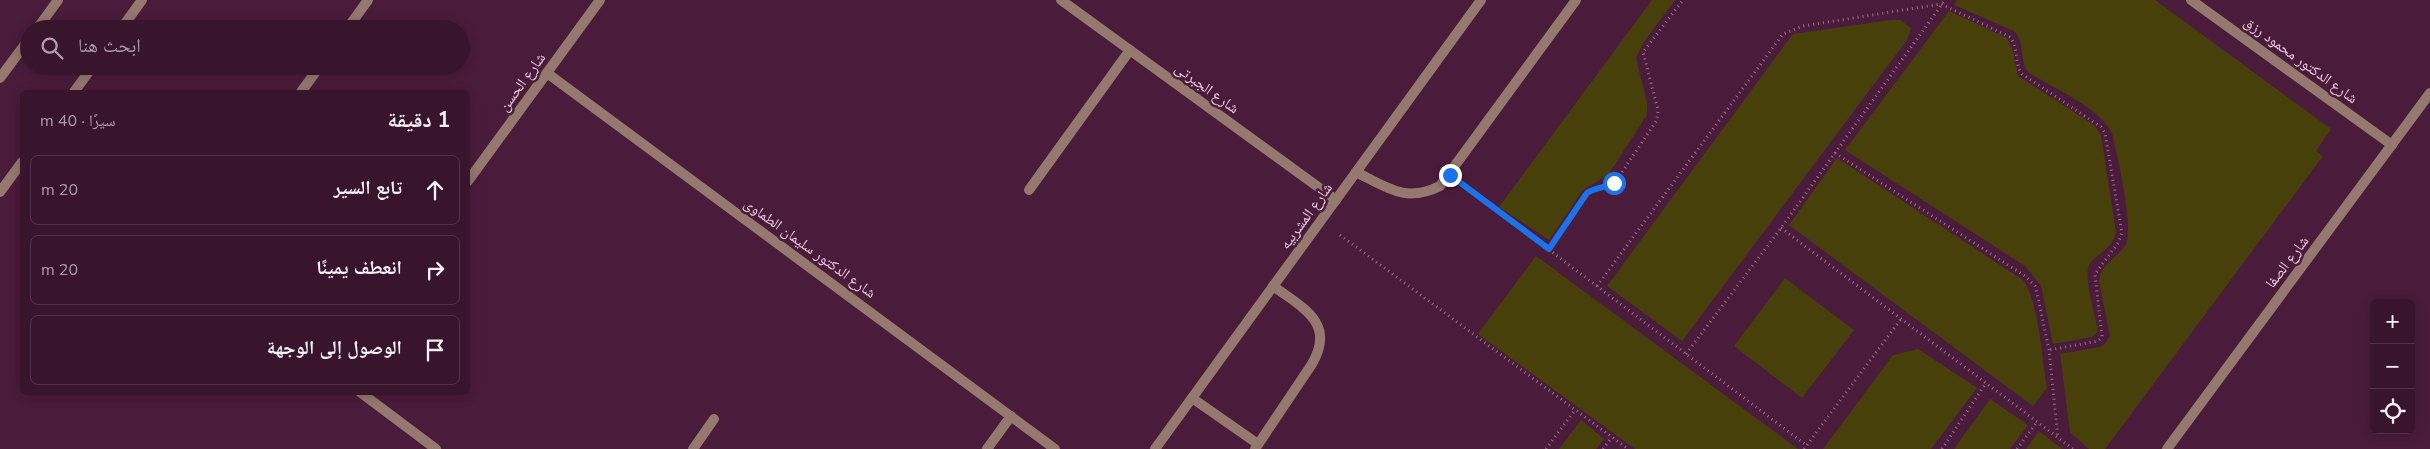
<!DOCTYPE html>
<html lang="ar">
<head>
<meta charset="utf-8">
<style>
  :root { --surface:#38142d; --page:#432139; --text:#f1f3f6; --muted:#ab9eaa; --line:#523349 }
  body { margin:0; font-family:"Nunito Sans","Noto Naskh Arabic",sans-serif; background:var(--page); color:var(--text); direction:rtl }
  .controls { position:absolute; right:15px; bottom:15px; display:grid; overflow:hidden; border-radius:8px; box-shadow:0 2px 12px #0003 }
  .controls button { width:45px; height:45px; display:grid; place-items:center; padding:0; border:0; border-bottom:1px solid var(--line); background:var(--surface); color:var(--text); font:25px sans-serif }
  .stop { position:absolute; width:15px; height:15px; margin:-11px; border:4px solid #1a73e8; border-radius:50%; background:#fff }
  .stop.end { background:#1a73e8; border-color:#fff; box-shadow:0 1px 5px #0008 }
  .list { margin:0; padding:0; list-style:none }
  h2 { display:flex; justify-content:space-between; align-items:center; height:65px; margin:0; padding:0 20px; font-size:21px }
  h2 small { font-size:16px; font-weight:400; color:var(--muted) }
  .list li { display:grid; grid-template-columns:32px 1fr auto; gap:15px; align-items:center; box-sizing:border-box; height:70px; margin:0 10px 10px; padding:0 10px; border:1px solid var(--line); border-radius:8px }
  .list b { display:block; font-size:19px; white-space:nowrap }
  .list em { font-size:16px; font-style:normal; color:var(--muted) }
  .icon { flex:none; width:28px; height:28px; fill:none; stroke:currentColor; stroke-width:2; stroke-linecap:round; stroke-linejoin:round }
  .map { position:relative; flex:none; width:2430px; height:449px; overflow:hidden; direction:ltr }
  .search { position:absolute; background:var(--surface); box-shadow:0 2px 12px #0003; left:20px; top:20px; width:450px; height:55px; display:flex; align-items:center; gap:12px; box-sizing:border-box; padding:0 18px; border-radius:28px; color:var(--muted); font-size:19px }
  .panel { position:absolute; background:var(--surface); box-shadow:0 2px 12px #0003; left:20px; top:90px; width:450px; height:305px; border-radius:8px; direction:rtl }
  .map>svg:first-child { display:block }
</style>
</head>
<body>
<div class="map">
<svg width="2430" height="449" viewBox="0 0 2430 449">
  <rect width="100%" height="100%" fill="#4b1b3c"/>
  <g fill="#47400b">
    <polygon points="1652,0 1675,0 1643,43 1636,58 1647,103 1647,115 1608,175 1583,190 1549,240 1499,207"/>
    <path d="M1957,0H2155L2331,129L2316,151L2323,156L2105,449H2089L2070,432L2060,354L2099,347L2104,345L2110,336L2099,281C2101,263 2118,258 2126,244C2134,227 2117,154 2112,133C2100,108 2053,88 2029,73C2018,60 2026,43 2014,31L1954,5Z"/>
    <path d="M1949,11L2007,38L2012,48L2018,76L2094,125L2101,135L2116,232C2113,247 2101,252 2091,262C2081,272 2096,317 2098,331L2092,337L2053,344L2041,286L2025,266L1845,150Z"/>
    <polygon points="1891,20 1900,20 1911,28 1907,40 1682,341 1607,286 1793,34"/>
    <path d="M1837,158L2023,280C2039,301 2042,361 2047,388L2033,406L1789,225Z"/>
    <polygon points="1536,256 1798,449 1635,449 1478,334"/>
    <polygon points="1785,278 1854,330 1802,398 1734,346"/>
    <polygon points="1918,349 1977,388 1931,449 1823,449 1893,355"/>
    <polygon points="1990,399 2028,425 2010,449 1954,449"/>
    <polygon points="1581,420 1604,439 1596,449 1559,449"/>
    <polygon points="2039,431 2062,449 2026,449"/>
  </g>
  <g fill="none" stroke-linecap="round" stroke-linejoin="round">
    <g stroke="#99718b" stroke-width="3" stroke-dasharray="1 4" stroke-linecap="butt">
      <polyline points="1835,153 2025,276 2035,286 2037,293 2049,350 2058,438"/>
      <polyline points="1469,189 1806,445"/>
      <polyline points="1781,228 2073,449"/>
      <polyline points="1340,235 1628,449"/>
      <path d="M1549,249L1587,193C1596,186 1607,188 1616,181L1657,120L1658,110L1643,52L1683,0"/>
      <path d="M1597,286L1783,34L1803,26L1941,4L2010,37C2019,48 2014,63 2022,74L2101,127L2105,133L2122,233L2118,243L2095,274L2102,337L2098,341L2049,350"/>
      <polyline points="1686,354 1781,228 1945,0"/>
      <polyline points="1546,449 1575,410"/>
      <polyline points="1603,449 1612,437"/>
      <polyline points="1804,449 1901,319"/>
      <polyline points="1942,449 1986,383"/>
      <polyline points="2017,449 2037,422"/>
    </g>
    <g stroke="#95796e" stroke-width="10">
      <path d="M1356,172C1388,188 1406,203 1440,186L1576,0"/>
      <polyline points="1192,398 1258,444"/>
      <path d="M1255,449L1312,364C1336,323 1303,308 1273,286"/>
    </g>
    <g stroke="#95796e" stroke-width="10">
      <polyline points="1061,0 1336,200"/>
      <polyline points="2191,0 2392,145"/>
      <polyline points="37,29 58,0"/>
      <polyline points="121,29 142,0"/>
      <polyline points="347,29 368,0"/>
      <polyline points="547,73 1055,449"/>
      <polyline points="0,78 29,39"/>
      <polyline points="74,92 93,66"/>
      <polyline points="301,92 320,66"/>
      <polyline points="468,181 600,0"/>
      <polyline points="1029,190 1130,50"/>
      <polyline points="0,192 22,162"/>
      <polyline points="360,392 436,449"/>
      <polyline points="693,449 714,419"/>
      <polyline points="987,449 1011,416"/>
      <polyline points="1155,449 1481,0"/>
      <polyline points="2167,449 2430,93"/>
    </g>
  </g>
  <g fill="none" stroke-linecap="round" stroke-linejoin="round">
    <path stroke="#1a73e8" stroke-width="6" d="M1450,175L1549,249L1587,193C1596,187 1605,188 1614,183"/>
  </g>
  <g text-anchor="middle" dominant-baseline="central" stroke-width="5" stroke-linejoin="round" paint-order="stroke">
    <g font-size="15" fill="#edcde0" stroke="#4b1b3c">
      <text transform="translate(2301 60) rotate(36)">شارع الدكتور محمود رزق</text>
      <text transform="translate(522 82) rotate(-54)">شارع الحسن</text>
      <text transform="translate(1207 88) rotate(36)">شارع الجبرتى</text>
      <text transform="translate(1306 216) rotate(-54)">شارع المشربيه</text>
      <text transform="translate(810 248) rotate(36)">شارع الدكتور سليمان الطماوى</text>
      <text transform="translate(2287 262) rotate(-53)">شارع الصفا</text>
    </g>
  </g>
</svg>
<div class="controls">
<button>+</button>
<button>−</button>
<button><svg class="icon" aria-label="locate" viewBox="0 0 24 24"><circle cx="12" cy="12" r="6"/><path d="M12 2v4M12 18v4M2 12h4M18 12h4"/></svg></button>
</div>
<div class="stop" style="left:1614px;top:183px"></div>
<div class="stop end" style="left:1450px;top:175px"></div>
<div class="search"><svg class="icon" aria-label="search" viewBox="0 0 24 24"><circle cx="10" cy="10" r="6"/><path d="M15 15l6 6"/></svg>ابحث هنا</div>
<section class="panel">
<h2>1 دقيقة<small>سيرًا · 40 m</small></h2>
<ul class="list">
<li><svg class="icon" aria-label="ahead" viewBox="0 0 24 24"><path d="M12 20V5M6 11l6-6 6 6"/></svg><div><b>تابع السير</b></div><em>20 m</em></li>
<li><svg class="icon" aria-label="right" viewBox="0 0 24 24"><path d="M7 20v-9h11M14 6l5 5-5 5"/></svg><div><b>انعطف يمينًا</b></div><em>20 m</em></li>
<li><svg class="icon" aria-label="arrive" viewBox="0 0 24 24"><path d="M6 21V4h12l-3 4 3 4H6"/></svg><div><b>الوصول إلى الوجهة</b></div></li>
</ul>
</section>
</div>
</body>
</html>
